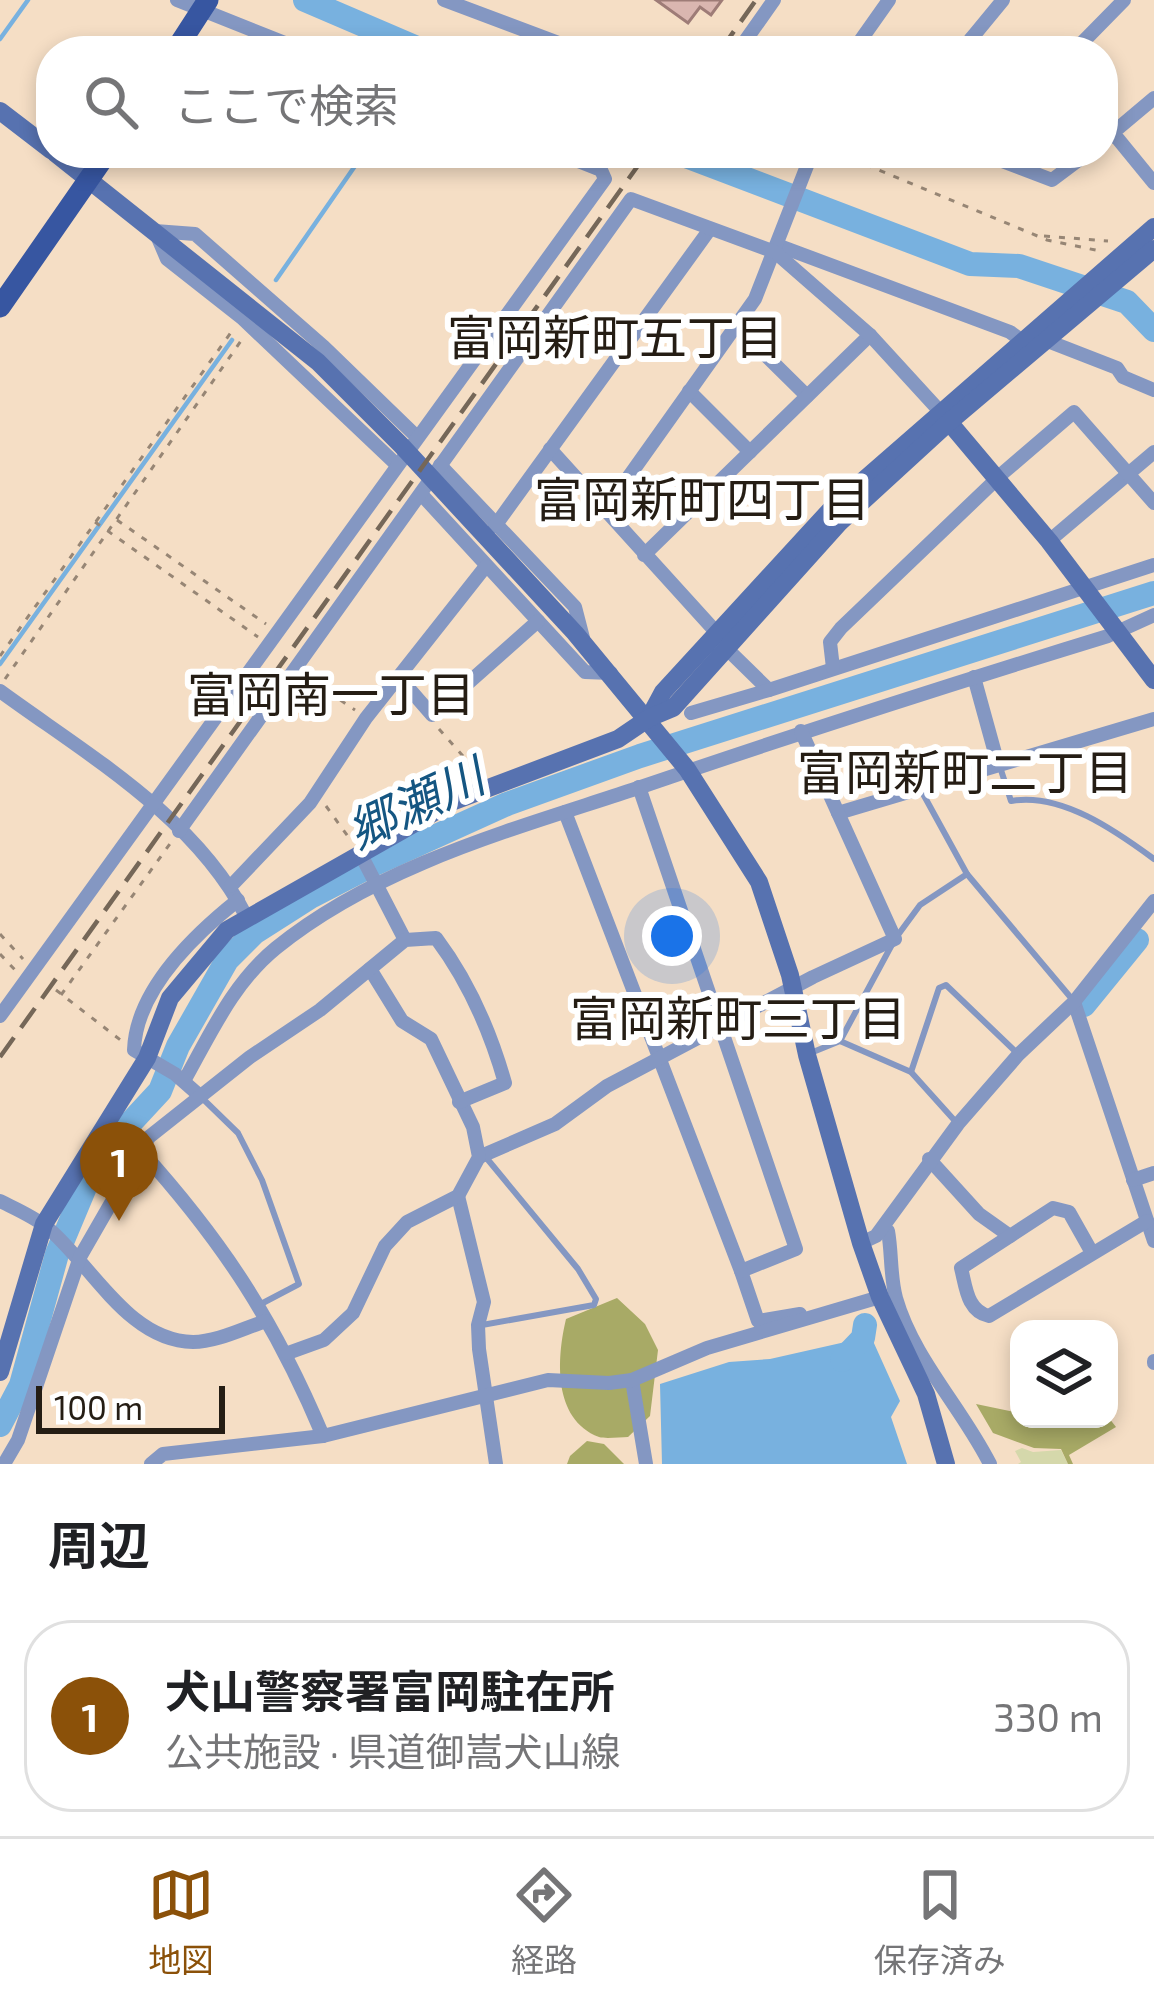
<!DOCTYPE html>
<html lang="ja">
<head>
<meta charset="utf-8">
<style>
  :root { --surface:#fff; --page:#f6f6f6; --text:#202124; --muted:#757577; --line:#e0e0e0; --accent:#8b5109 }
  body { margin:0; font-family:"Exo 2","Noto Sans JP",sans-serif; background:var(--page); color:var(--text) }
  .controls { position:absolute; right:36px; bottom:36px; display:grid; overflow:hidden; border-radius:24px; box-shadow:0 6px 18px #0003 }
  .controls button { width:108px; height:108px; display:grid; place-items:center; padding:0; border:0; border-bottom:3px solid var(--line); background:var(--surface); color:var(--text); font:60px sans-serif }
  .scale { position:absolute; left:36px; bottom:30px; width:189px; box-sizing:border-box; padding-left:12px; border:6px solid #251d14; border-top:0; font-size:33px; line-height:42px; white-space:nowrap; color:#251d14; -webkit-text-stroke:9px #fff; paint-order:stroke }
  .you { position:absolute; left:672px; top:936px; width:42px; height:42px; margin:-30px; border:9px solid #fff; border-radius:50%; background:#1a73e8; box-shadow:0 0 0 18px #1a73e833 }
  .badge { display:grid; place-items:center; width:78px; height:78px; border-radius:50%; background:var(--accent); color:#fff; font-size:39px; font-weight:700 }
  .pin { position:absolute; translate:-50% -99px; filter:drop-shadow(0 3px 6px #0008) }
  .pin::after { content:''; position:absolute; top:63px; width:42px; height:36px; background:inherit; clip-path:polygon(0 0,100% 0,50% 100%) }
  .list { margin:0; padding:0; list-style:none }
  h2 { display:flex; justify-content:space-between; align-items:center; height:156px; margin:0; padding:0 48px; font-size:51px }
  h2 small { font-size:39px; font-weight:400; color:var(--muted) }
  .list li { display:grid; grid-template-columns:78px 1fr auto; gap:36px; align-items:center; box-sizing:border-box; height:192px; margin:0 24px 24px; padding:0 24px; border:3px solid var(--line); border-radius:48px }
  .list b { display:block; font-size:45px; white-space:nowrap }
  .list p { margin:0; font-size:39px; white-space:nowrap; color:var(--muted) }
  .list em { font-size:39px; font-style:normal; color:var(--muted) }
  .icon { flex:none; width:66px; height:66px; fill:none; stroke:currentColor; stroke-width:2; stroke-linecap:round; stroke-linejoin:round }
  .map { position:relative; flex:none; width:1154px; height:1464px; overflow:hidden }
  .search { position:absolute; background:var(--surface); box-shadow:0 6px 18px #0003; left:36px; right:36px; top:36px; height:132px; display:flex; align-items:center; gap:30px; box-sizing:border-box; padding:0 42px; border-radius:48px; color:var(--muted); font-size:45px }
  .sheet { height:372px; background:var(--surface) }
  nav { display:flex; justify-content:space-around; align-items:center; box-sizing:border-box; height:168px; border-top:3px solid var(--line); background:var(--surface); font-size:33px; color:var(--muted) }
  nav a { display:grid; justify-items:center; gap:6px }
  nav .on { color:var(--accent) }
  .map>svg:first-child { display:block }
</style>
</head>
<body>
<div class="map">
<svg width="1154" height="1464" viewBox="0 0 1154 1464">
  <rect width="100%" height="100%" fill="#f5dec5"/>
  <polygon fill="#d5d8ab" points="1022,1448 1033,1452 1061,1450 1068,1464 1018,1464 1021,1462 1015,1451"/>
  <g fill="#a8aa66">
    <path d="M617,1298L645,1324L658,1350L650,1416L628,1437C620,1437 606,1439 599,1437C552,1419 557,1357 566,1319Z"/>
    <polygon points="976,1404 1019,1413 1019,1419 1047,1422 1109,1418 1116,1427 1069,1455 1073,1464 1068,1464 1061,1449 1034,1448 993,1433"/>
    <polygon points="587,1441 604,1444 624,1464 567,1464 570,1456"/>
  </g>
  <polygon fill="#78b1df" points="863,1338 873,1341 900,1401 891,1417 907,1464 662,1464 660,1384 729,1362 770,1359"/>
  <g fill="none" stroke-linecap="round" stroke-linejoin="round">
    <g stroke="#78b1df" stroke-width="4.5">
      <polyline points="0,39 28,0"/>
      <polyline points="276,280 364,153"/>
      <polyline points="0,664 232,340"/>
    </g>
    <g stroke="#78b1df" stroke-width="24">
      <polyline points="305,0 424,51"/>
      <polyline points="678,153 970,264 1019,266 1127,302 1154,330"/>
      <polyline points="1084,1005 1137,940"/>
      <polyline points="842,1360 863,1338 865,1325"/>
      <polyline points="0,1425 21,1385 57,1254 88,1180 122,1132 160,1091 178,1046 227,960 254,933 312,896 370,866 507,804 640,756 1154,593"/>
    </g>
  </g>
  <polygon fill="#dab6b0" stroke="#9e7c77" stroke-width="3" points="656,0 722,0 711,15 700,7 688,23"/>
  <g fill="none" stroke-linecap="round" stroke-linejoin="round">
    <g stroke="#978675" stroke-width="3" stroke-dasharray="6 9" stroke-linecap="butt">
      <polyline points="838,153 1047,240 1100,251"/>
      <polyline points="1044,236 1108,241"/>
      <polyline points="117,520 266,624"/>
      <polyline points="95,522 258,637"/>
      <polyline points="0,656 232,331"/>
      <polyline points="303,675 355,710"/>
      <polyline points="5,679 243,338"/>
      <polyline points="439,729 463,756 461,762 473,778"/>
      <polyline points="326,806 352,842"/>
      <polyline points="0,934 23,959"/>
      <polyline points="0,954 16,971"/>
      <polyline points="56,990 123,1042"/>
      <polyline points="61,995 172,841"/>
    </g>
    <g stroke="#8497c2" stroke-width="6">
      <path d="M1000,767L1011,801C1061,792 1116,831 1154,859"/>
      <polyline points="922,792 967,874 1072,999"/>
      <polyline points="840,1041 895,939 920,905 967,874"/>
      <polyline points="813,1052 840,1041 911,1072 955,1121"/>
      <polyline points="911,1072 939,988 946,985 1016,1052"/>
      <polyline points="201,1097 238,1133 262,1180 299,1284 259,1305"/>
      <polyline points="482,1325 594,1305 596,1299 578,1269 484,1155"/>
    </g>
    <g stroke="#8497c2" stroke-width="14">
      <polyline points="177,0 305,51"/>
      <polyline points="444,0 580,51"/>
      <polyline points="971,39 988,51"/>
      <polyline points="738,51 774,0"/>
      <polyline points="853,51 889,0"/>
      <polyline points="961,51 1003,0"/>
      <polyline points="1074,51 1124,0"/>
      <polyline points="1103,129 1118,139 1154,183"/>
      <polyline points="1103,141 1154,98"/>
      <polyline points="981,153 1052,180 1088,153"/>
      <polyline points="777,245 1010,332 1021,340"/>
      <polyline points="736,326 807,396"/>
      <polyline points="1045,340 1117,368 1123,377 1154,390"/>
      <polyline points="689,391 750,452"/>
      <polyline points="550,449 716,632"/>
      <polyline points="397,465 242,318 167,259 155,231 195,234 324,347 417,437"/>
      <polyline points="440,465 575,607 583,638"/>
      <polyline points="422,495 585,672 611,673"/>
      <polyline points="605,510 755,299 812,153"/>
      <polyline points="495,526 710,229"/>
      <polyline points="1049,541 1154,452"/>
      <polyline points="644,555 870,335"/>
      <polyline points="726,648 769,690 1154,565"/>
      <polyline points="833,668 830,642 841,628 1004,472 1074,412 1154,503"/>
      <polyline points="974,677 998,764"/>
      <polyline points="405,684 432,715 538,621"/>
      <path d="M0,691C89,756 194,816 246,916"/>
      <polyline points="691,713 769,690"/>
      <polyline points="639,787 796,1249 741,1271 758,1321 800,1314"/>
      <polyline points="565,812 741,1271"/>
      <polyline points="838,813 1154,719"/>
      <polyline points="179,831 631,199 775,252 870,335 946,418"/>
      <polyline points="360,853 405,940"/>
      <polyline points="231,886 310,803 366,718 486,566"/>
      <polyline points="1074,1002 1154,1241"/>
      <polyline points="0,1016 605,179 601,170 558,153"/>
      <path d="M184,1081C211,1033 233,983 276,948C377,866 511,830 632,790C790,736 948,685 1108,636L1154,615"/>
      <path d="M200,1096L175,1074L134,1050C136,990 194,935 238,900"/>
      <path d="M141,1151C224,1243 275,1322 323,1436"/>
      <polyline points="479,1157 555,1124 607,1086 813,977 895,939 801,731"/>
      <polyline points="929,1159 979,1214 1010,1236"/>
      <polyline points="1133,1180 1154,1173"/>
      <polyline points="458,1196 484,1302 478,1325 479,1349 496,1464"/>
      <path d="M0,1201C16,1209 35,1217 49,1229C93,1267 129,1341 193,1342C217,1342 244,1328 266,1321"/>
      <path d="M883,1228L888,1231C892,1253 890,1276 896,1298C913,1358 962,1408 990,1464"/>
      <polyline points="861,1243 876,1236 958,1124 1018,1055 1074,1002 1154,901"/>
      <path d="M1091,1251L1069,1212L1053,1208L961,1268C966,1287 967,1311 989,1316L1147,1221"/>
      <polyline points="288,1353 324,1340 353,1313 385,1246 407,1222 458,1196 479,1157 473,1127 431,1039 402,1021 370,969"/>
      <polyline points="1154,1361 1154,1363"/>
      <polyline points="632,1380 646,1464"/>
      <path d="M4,1464L18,1440L80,1257L149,1137L250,1057L320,1010L405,940L436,938C469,982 490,1030 505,1083L459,1102"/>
      <polyline points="151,1464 163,1454 323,1436 548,1380 609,1383 632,1380 707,1348 880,1297"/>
    </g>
    <g stroke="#5772b0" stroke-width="18">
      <polyline points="0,111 51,150"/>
      <polyline points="55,153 318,362 401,445 575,633 687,769 759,882 790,975 807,1055 861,1243 880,1297 926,1394 946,1464"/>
      <polyline points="949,422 1049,541 1154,680"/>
      <polyline points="649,718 663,692 833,507 1154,227"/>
      <polyline points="0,1372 44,1224 147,1058 170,998 227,930 454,801 618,739 649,718 673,708 840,522 949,422 1154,249"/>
    </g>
    <g stroke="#3756a1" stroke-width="21">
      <polyline points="175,51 208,0"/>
      <polyline points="0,307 107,153"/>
    </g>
    <g stroke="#756758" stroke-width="4.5" stroke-dasharray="24 12" stroke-linecap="butt">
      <polyline points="720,51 756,0"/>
      <polyline points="0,1057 647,153"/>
    </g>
  </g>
  <g text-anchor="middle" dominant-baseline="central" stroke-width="12" stroke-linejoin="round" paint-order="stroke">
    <g font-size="48" fill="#251d14" stroke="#fff">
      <text x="615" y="336">富岡新町五丁目</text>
      <text x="702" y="498">富岡新町四丁目</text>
      <text x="331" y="693">富岡南一丁目</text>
      <text x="965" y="771">富岡新町二丁目</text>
      <text x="738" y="1017">富岡新町三丁目</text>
    </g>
    <g font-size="48" font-style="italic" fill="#155682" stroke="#fff">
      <text transform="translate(415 802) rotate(-25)">郷瀬川</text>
    </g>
  </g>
</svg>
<div class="controls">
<button><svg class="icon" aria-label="layers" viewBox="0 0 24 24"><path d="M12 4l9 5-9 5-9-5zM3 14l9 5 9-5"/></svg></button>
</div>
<div class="scale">100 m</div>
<div class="you"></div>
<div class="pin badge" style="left:119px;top:1221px">1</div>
<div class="search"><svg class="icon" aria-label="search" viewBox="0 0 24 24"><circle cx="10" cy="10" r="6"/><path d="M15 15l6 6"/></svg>ここで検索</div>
</div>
<section class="sheet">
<h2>周辺<small></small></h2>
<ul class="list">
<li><span class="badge">1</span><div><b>犬山警察署富岡駐在所</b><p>公共施設 · 県道御嵩犬山線</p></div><em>330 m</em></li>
</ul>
</section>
<nav>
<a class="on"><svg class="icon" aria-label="map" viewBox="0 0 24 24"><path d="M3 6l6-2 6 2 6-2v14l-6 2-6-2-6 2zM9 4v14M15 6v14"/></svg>地図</a>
<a><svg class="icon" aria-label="directions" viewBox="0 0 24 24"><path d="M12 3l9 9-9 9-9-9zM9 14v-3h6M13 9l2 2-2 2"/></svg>経路</a>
<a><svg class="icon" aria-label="saved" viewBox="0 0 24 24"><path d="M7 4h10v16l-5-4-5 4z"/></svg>保存済み</a>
</nav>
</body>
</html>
